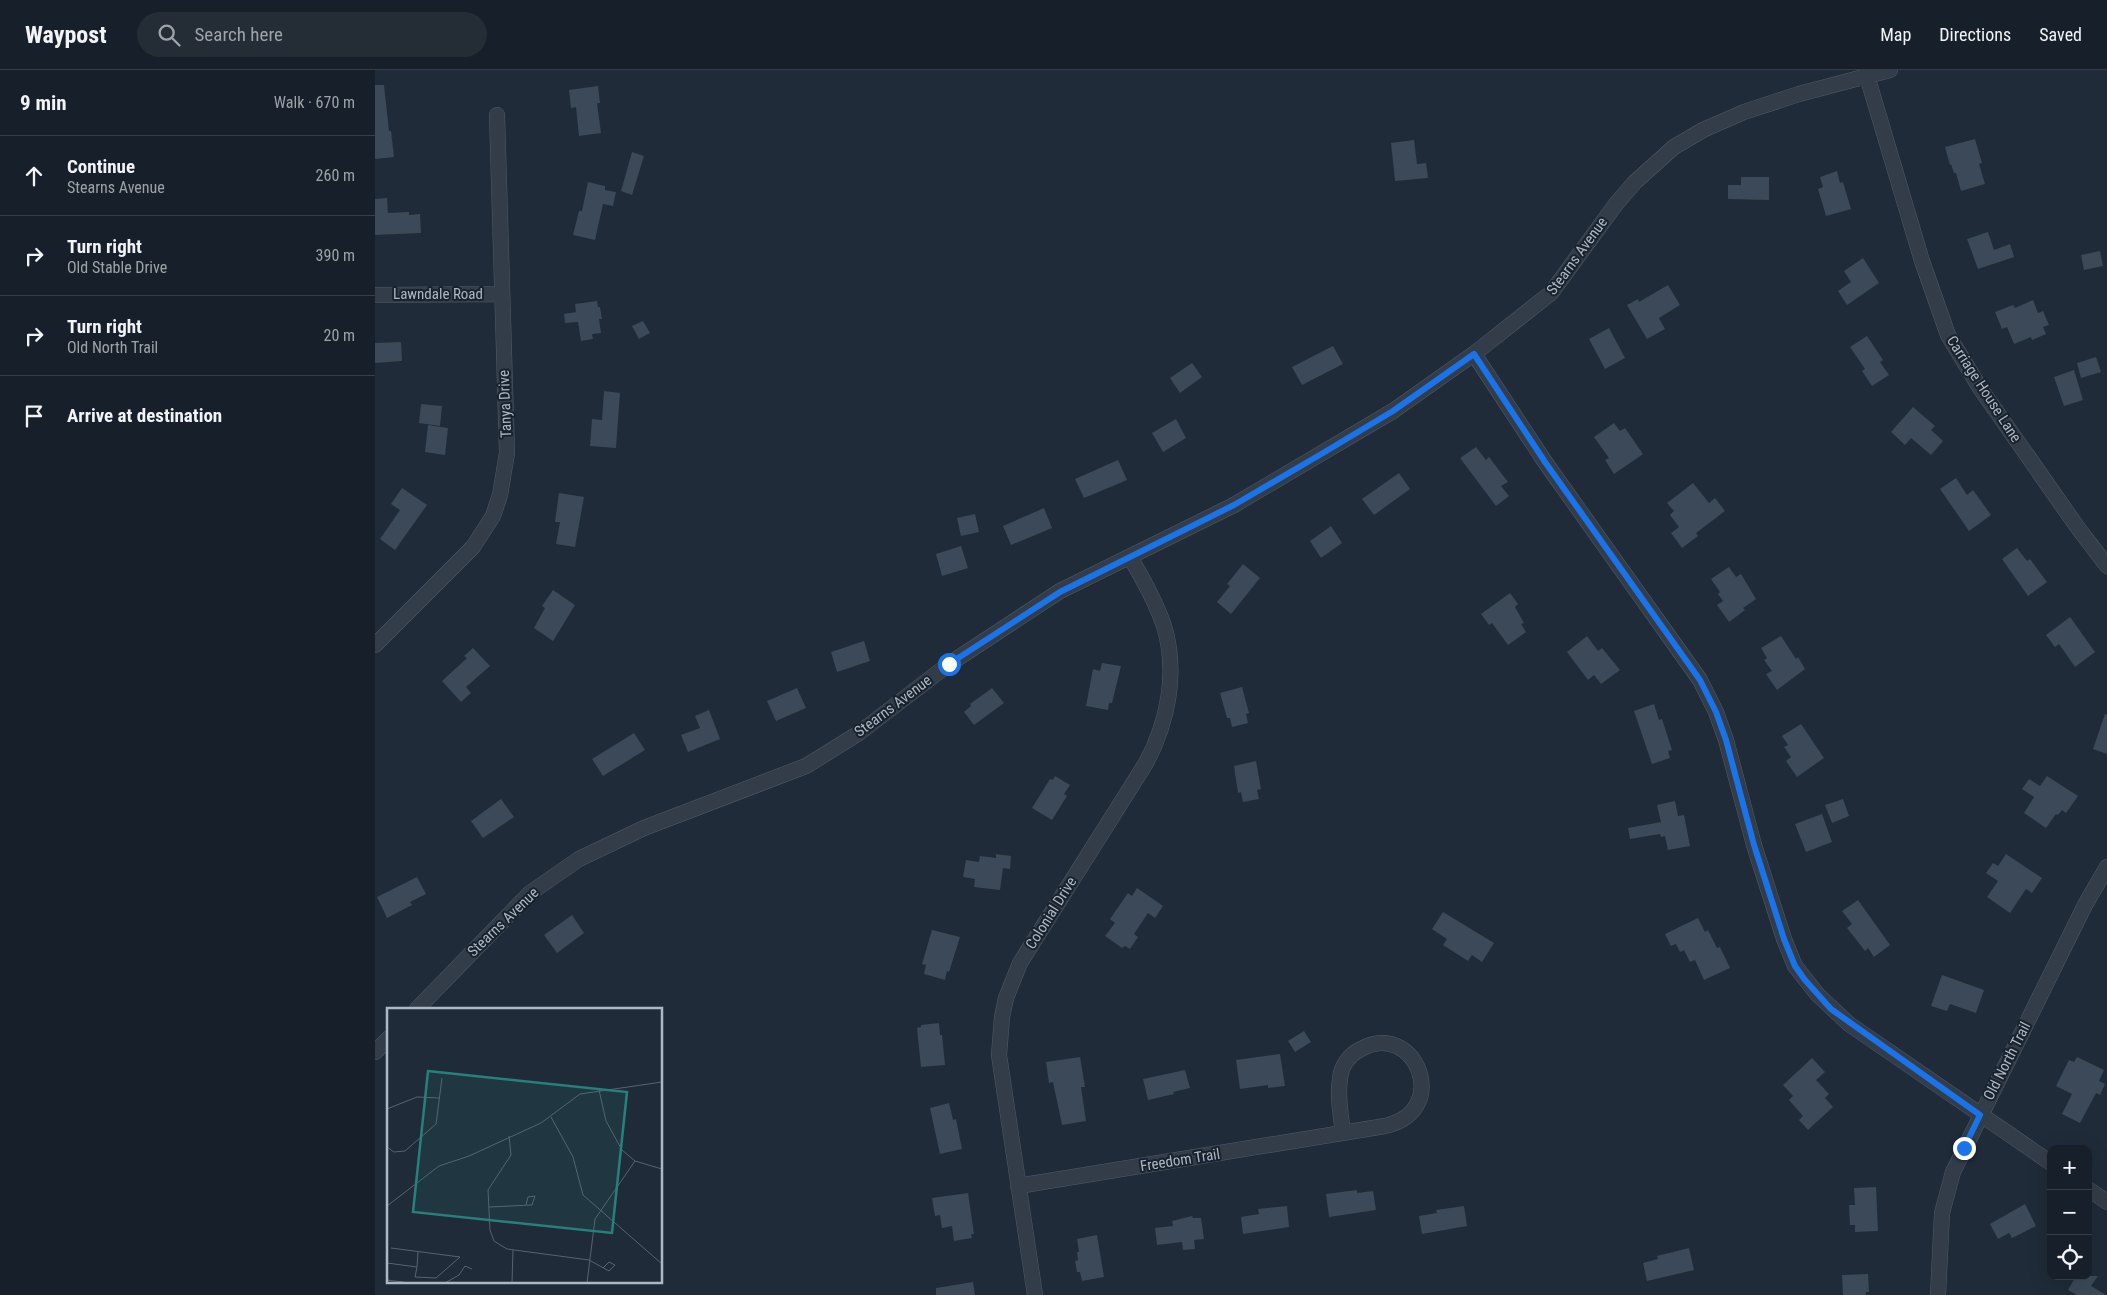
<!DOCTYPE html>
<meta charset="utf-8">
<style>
:root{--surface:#17202a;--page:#242d36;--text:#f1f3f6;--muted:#9ea3a8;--line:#363e47}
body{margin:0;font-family:"Roboto Condensed",sans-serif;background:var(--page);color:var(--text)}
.controls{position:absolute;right:15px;bottom:15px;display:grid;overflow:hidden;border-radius:10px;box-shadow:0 5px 20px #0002}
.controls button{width:45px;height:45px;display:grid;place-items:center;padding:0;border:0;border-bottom:1px solid var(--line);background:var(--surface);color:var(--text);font:25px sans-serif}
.stop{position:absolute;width:15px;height:15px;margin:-11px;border:4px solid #1a73e8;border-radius:50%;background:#fff}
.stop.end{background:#1a73e8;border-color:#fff;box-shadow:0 1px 5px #0008}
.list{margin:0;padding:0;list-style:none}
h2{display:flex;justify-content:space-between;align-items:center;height:65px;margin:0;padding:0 20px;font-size:21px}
h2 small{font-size:16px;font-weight:400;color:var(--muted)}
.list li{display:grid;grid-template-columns:32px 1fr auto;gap:15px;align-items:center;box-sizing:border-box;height:80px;padding:0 20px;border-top:1px solid var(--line)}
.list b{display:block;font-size:19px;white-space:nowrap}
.list p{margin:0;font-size:16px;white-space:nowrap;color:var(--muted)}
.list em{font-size:16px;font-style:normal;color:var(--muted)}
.icon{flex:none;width:28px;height:28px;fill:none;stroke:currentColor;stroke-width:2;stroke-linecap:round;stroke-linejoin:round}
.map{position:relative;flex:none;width:1732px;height:1225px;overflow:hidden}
header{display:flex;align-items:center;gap:30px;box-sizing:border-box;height:70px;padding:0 25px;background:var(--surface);border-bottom:1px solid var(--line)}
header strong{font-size:24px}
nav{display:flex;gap:28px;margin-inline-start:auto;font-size:18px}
.search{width:350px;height:45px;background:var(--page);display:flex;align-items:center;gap:12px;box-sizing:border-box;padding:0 18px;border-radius:28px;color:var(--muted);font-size:19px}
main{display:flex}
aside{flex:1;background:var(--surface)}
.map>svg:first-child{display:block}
</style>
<header>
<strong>Waypost</strong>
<div class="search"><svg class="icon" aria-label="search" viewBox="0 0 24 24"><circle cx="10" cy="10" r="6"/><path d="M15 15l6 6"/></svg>Search here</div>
<nav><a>Map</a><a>Directions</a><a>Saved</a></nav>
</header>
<main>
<aside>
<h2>9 min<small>Walk · 670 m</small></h2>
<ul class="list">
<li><svg class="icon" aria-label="ahead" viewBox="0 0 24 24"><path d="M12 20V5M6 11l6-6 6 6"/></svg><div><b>Continue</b><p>Stearns Avenue</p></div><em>260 m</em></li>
<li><svg class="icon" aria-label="right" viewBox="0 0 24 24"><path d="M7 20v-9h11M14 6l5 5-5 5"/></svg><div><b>Turn right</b><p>Old Stable Drive</p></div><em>390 m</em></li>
<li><svg class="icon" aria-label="right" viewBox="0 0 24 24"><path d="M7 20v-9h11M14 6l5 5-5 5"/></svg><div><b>Turn right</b><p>Old North Trail</p></div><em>20 m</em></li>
<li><svg class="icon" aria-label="arrive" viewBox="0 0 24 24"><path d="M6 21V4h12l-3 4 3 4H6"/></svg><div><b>Arrive at destination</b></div></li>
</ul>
</aside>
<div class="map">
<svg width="1732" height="1225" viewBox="0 0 1732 1225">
<rect width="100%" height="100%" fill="#1f2b38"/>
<path fill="#3b4958" d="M0,15H9L14,61H16L19,87L0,89Z
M223,16L225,33H222L226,63L204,66L201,37L196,38L194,20Z
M1600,69L1607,93L1604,94L1610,114L1586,121L1581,103H1579L1576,94L1575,95L1570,77Z
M1039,70L1042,94L1051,93L1053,108L1020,111L1016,73Z
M257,82L269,86L257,125L246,121Z
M1462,101L1465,113L1468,112L1476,139L1451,146L1443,119L1448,117L1445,107Z
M1366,107H1394V130L1353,129V115H1366Z
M213,112L230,116V120L241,122L238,136L228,134L220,170L198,165L204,141H207Z
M12,128L13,143L34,142V145L45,144L46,163L0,165V129Z
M1613,162L1619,180L1635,174L1639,187L1603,199L1592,169Z
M1725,181L1728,196L1709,200L1706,185Z
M1488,188L1504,213L1472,235L1463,221L1476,212L1469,201Z
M1293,215L1305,235L1284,248L1290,259L1272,269L1252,235L1263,229L1264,232Z
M1658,230L1663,243L1668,241L1674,255L1668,257L1671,264L1657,270L1656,267L1639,274L1632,257L1627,259L1620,242L1638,235L1640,238Z
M222,231L223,237H225L227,249H224L226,263L217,264L218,269L206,271L203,252L190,253L189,244L201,242L200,234Z
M268,251L275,263L264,269L257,256Z
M1234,258L1250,288L1230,299L1214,269Z
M1492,266L1508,290L1505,292L1514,305L1497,316L1487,301L1490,299L1475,277Z
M26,272L27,291L0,293V273Z
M958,276L968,294L927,315L917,297Z
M1721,287L1726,302L1706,308L1702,293Z
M817,293L827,307L805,323L795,308Z
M1699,300L1708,330L1689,336L1679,307Z
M229,321L245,323L241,378L215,376L217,349L227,350Z
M46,334L67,336L65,356L44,353Z
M1538,337L1560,356L1556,360L1568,371L1556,385L1536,368L1530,375L1516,362Z
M801,349L811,368L788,382L777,363Z
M1239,353L1245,361L1250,358L1268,384L1239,404L1230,390L1234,388L1219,367Z
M53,355L73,358L70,385L50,382Z
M1101,377L1111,390L1114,387L1133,412L1126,416L1134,426L1121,436L1085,388Z
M743,390L752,410L709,428L700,409Z
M1024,403L1035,419L999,445L987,429Z
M1581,408L1592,425L1598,420L1616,445L1594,461L1565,419Z
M1318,413L1334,433L1340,428L1350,441L1321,463L1323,466L1307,478L1296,463L1304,457L1295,445L1299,441L1292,433Z
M27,418L52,435L20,480L5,469L25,440L16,434Z
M184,423L209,427L200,477L181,474L185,452H180Z
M669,438L677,458L636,475L628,456Z
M600,444L604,462L586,466L582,448Z
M956,456L967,473L946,488L935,471Z
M586,476L593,498L567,506L561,484Z
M1642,478L1652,491L1655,489L1672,512L1653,526L1627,489Z
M868,494L885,508L856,544L842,532L855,516L852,514Z
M1354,497L1361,507L1366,504L1381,529L1368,538L1370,540L1354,552L1342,535L1348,531L1343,524L1345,522L1336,509Z
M178,520L200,535L178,571L159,558L170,538L167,536Z
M1135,523L1143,534L1140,537L1149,553L1146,554L1151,562L1133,575L1117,553L1114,555L1106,544Z
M1695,547L1720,582L1700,597L1684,574L1680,577L1671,565Z
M1212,566L1223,581L1227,578L1245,600L1226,614L1219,605L1213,610L1192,582Z
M1406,566L1421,589L1423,587L1430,599L1402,620L1391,604L1397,601L1389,590L1392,588L1386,578Z
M489,571L495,591L462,602L456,582Z
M98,578L115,596L91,617L96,623L86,632L67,611L92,588L89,586Z
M727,593L746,596L737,633H734L733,640L711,636L718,599L725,601Z
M867,617L874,643L871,644L873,653L857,657L855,648H852L845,623Z
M422,618L431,638L401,651L392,631Z
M617,618L629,633L599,655L589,642L596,636L595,634Z
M1279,634L1284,650L1287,649L1297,680L1293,681L1295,688L1277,694L1259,641Z
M334,640L345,669L313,682L306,665L325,658L320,646Z
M1730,644H1732V684L1718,679Z
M1426,654L1449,688L1422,707L1411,691L1416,687L1409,677L1413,675L1407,666Z
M259,663L270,680L228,706L217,689Z
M881,691L886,719L882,720L884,729L868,732L866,722L863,723L859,696Z
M680,706L695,715L689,724L692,726L677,750L657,738L675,709L678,710Z
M1672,706L1703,726L1691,743L1687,740L1683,745L1681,744L1671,758L1649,743L1659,727L1647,719L1654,709L1665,716Z
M126,729L139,747L108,768L96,751Z
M1468,729L1474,746L1457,753L1450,735Z
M1300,731L1303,746L1309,745L1315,776L1293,780L1290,766L1286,767L1285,764L1255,769L1253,758L1286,752L1282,735Z
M1447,744L1457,772L1431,782L1420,754Z
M621,784L636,786L635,799L628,798L625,820L599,817L600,809L588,807L591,790L604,792L605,786L621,788Z
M1631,784L1667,808L1657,823L1651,819L1635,843L1612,827L1623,811L1611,803L1618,793L1623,796Z
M42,807L51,824L35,832L37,835L12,848L2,827Z
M762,818L788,836L780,848L773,843L759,864L763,867L755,879L750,876L747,878L730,866L740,853L735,849L753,823L757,826Z
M1483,830L1515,875L1499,887L1493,878L1490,881L1472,858L1477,854L1467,841Z
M1068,842L1119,873L1107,892L1097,885L1093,891L1068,875L1072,869L1057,859Z
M197,845L209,863L182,883L169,865Z
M1323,848L1330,862L1333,860L1342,878L1345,877L1355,898L1329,910L1320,890L1315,892L1309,880L1305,882L1301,874L1296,876L1290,864Z
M557,860L585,867L574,902L572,901L570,910L549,904L551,895L547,894Z
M1567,905L1609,920L1601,943L1575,934L1572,941L1556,936Z
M564,953L565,965H567L570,995L546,997L542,958L546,957V955Z
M929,961L936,972L920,982L913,971Z
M905,984L910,1016L893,1018V1015L865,1019L861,990Z
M705,987L710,1017H706L711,1051L687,1055L678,1012L674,1013L671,992Z
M1702,987L1729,1000L1724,1011L1730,1014L1725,1025L1721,1023L1705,1053L1687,1044L1697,1024L1681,1016L1694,990L1699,992Z
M1437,988L1450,1002L1441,1010L1454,1024L1450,1028L1458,1037L1433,1060L1424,1050L1428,1046L1414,1030L1418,1026L1408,1015Z
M810,1000L815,1018L798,1022L799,1024L773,1030L768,1009Z
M574,1033L578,1050L581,1049L587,1079L565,1084L555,1038Z
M1501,1117L1503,1161L1480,1162V1155H1475L1474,1135H1480L1479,1118Z
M982,1120V1123L998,1121L1001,1140L954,1147L951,1124Z
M593,1123L599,1164H596L597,1168L579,1171L577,1156L567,1158L565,1145L560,1146L557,1128Z
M1650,1134L1661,1156L1637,1168L1634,1163L1623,1169L1615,1154Z
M912,1136L914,1157L868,1164L866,1147L884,1144L883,1139Z
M1089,1136L1092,1156L1047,1164L1044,1146L1062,1143L1061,1140Z
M817,1146L818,1148H826L829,1169L819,1170L820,1179L808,1180L807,1172L782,1175L780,1158L798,1156L797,1151Z
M722,1165L729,1207L707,1211L705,1202H702L700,1191L703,1190L702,1182H704L702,1169Z
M1314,1178L1319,1200L1272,1211L1268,1193L1283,1189L1282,1186Z
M1493,1204L1494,1222H1491V1225H1468L1467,1205Z
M1701,1206H1723L1716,1216L1731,1225H1702L1693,1220Z
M598,1212L600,1225H561V1218Z"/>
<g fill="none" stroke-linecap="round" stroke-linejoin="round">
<defs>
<path id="street" d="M1492,6L1547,191L1573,265L1605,318L1703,458L1732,496
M0,225L126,224
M1099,284L1170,392L1325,610L1341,642L1351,670L1379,775L1409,869L1420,896L1443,925L1474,954L1676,1093
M0,575L98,477L118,446L125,425L132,383L122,45
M42,939L155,823L204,789L269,758L431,696L484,663L574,594L685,521L859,435L1018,341L1100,283L1176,223L1241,134L1260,112L1299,77L1328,60L1369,42L1424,24L1515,0
M0,982L14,968
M643,1116L1010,1056C1078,1041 1040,949 986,979C974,985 966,996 965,1009C962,1026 966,1046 968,1063
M1713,1119L1732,1132
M660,1225L624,985L627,947L631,928L645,893L771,693C793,652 803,602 789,556C781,532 768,509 755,487
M1563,1225L1567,1143L1578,1102L1710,835L1732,797"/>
</defs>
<use href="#street" stroke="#505a66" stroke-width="16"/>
<use href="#street" stroke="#333d49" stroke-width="15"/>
</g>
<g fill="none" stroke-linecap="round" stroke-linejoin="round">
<path stroke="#1a73e8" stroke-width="6" d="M574,594L685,522L859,435L948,383L1018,341L1099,284L1170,392L1325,610L1341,642L1351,670L1379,775L1409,869L1420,896L1430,910L1456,939L1605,1045L1589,1078"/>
</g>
<g text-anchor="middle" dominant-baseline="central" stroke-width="4" stroke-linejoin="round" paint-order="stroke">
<g font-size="15" fill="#adb7c5" stroke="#18222d">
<text transform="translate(1202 186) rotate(-54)">Stearns Avenue</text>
<text x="63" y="224">Lawndale Road</text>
<text transform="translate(1609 319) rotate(57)">Carriage House Lane</text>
<text transform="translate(130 334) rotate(-92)">Tanya Drive</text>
<text transform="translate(518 636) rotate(-37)">Stearns Avenue</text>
<text transform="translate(676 843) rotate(-58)">Colonial Drive</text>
<text transform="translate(128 852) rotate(-44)">Stearns Avenue</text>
<text transform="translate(1632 991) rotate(-63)">Old North Trail</text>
<text transform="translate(805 1090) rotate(-9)">Freedom Trail</text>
</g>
</g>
<g transform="translate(12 938)">
<rect width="275" height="275" fill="#1f2b38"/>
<path fill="none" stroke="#586370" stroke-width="1" d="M212,82L219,113L235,142L248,153L275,161M0,101L30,89L53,90M164,109L186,149L196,187L275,256M122,128L124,147L101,182L103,222L107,233L120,241L202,252L222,263L228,257L222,254L216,260M0,139L7,144L18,143L49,116L55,70M0,198L52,158L82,148L154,115L193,86L275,74M102,199L144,197H145L148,188L141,189L139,197M4,240L73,249L49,270L28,269L30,259M0,255L30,259L31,244M0,272L23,275M58,275L72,267L78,258L85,261M125,275L126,242M200,275L208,211L248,153"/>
<path fill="#27807b" fill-opacity="0.15" stroke="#27807b" stroke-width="2.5" d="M41,63L240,84L225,225L26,204Z"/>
<rect width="275" height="275" fill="none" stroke="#adb7c5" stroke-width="2.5"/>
</g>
</svg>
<div class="controls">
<button>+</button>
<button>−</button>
<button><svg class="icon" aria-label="locate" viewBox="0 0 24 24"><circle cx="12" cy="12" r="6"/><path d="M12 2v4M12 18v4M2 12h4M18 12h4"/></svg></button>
</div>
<div class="stop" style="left:574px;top:594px"></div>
<div class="stop end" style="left:1589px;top:1078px"></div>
</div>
</main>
